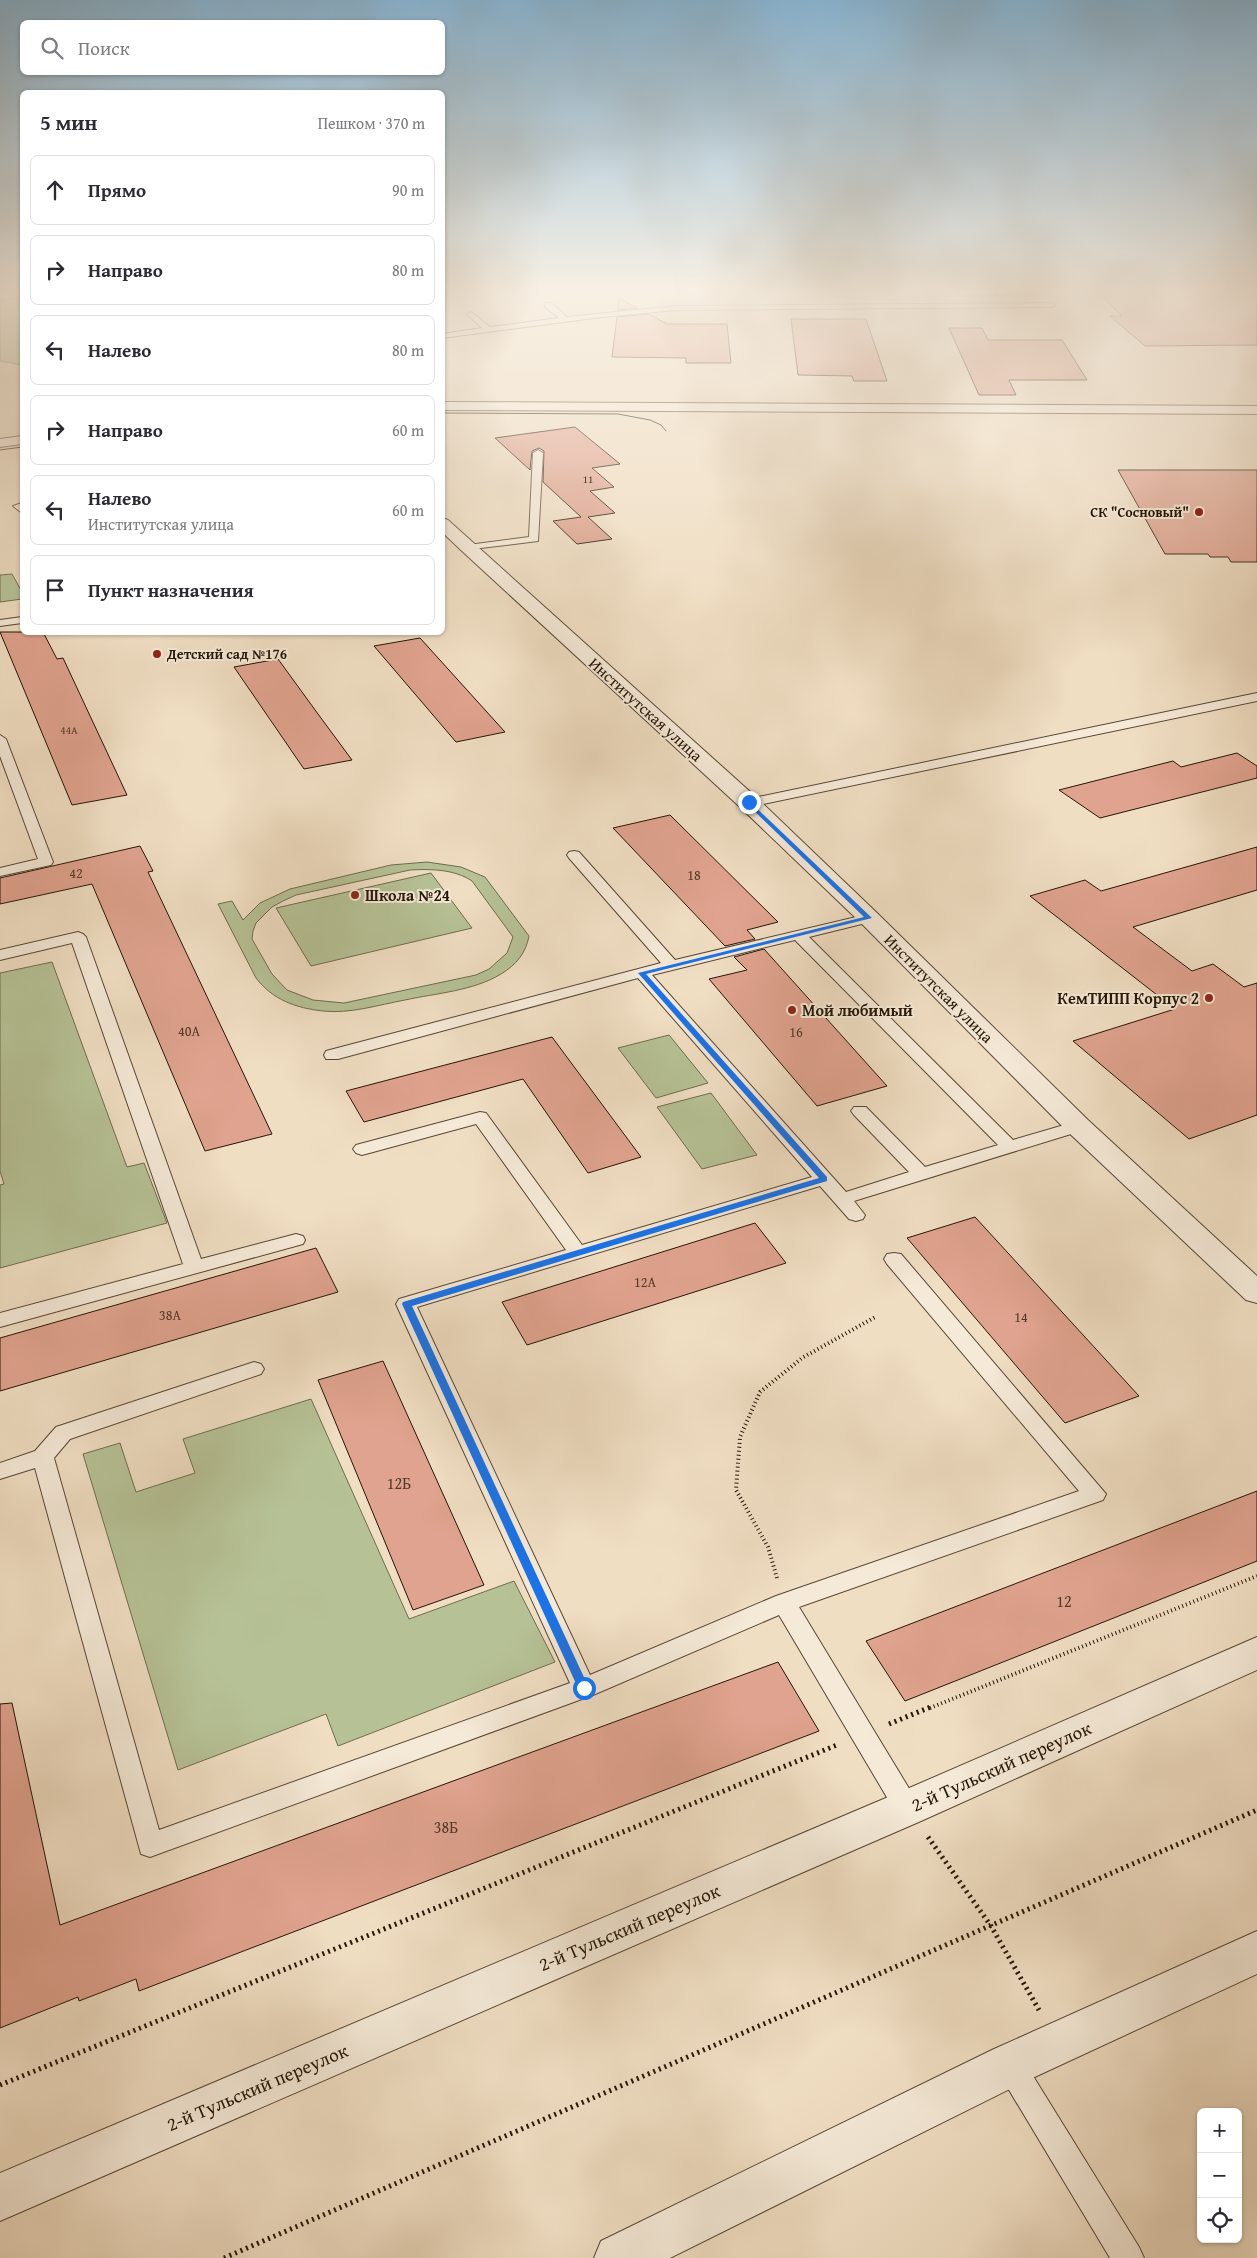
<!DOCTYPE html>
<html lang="ru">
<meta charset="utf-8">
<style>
:root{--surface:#fff;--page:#f7f7f7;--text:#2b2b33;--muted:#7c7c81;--line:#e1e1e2}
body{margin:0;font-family:"Gentium Book Plus",serif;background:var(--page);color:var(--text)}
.controls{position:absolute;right:15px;bottom:15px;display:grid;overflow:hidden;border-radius:8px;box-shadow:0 1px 4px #0004}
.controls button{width:45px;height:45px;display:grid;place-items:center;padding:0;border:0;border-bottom:1px solid var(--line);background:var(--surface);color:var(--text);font:25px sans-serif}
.stop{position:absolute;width:15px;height:15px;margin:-11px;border:4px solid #1a73e8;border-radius:50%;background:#fff}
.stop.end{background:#1a73e8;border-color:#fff;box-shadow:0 1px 5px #0008}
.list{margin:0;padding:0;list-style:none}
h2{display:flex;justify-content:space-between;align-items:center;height:65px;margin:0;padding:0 20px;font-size:21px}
h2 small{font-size:16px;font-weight:400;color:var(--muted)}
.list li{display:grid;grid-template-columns:32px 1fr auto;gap:15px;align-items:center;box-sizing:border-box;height:70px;margin:0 10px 10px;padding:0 10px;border:1px solid var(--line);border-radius:8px}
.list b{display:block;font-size:19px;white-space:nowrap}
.list p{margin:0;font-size:16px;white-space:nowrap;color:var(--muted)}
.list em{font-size:16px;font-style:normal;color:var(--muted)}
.icon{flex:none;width:28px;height:28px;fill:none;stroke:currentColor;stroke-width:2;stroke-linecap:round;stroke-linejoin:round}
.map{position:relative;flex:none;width:1257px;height:2258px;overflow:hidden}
.search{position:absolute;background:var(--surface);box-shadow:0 1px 4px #0004;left:20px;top:20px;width:425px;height:55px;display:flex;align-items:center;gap:12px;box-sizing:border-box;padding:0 18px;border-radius:8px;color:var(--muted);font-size:19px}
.panel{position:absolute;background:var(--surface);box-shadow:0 1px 4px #0004;left:20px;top:90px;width:425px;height:545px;border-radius:8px}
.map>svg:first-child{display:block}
</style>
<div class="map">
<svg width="1257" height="2258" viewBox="0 0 1257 2258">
<rect width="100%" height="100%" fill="#f0dec3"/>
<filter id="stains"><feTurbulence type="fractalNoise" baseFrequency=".004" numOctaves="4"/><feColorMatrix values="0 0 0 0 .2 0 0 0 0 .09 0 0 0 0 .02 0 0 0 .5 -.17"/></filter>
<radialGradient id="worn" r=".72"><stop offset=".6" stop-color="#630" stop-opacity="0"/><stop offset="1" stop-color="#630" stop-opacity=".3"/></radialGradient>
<path fill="#b6c296" stroke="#6e6c4e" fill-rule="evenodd" d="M22,297V365L0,361V300Z
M12,574L22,592V599L0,602V575Z
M427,862L461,867L485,877L529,936C526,953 516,965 501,974C473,991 437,993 405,1000C378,1005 350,1014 323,1011C296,1008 273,1000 256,978L218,904L232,901L243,920L260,903L290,889L391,865ZM410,870C431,869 454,869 472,881L513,937L507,953L489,969L476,975L344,1003L313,1000L287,990L272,974L252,939L253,931L256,923L272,907L283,901L296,895Z
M431,873L472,928L311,966L276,908Z
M52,962L127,1167L144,1163L167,1223L0,1268V1185L4,1184L0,1171V973Z
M669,1035L708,1083L656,1098L618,1048Z
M711,1093L757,1155L702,1169L657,1107Z
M311,1399L409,1619L514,1581L555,1662L338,1746L326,1714L178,1770L83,1454L120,1443L136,1492L195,1473L183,1439Z"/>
<path fill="#e0a38f" stroke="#251506" d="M1098,292H1257V345L1145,346L1110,316H1122Z
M619,298L637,308L618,310Z
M649,314L667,324H727L731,363H686V358L612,357L617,317Z
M791,319H866L887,381H854L852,376L798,375Z
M949,328H982L988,340H1062L1087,380H1009L1016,395H979Z
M575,427L620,464L592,468L614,487L590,491L615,513L588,517L612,539L577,544L553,521L581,517L543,482L544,451L539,448L532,451L530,470L495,438Z
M1118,470H1257V562H1231L1228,557H1210L1208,554H1165Z
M0,632H43L57,659L63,658L127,795L72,805Z
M420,638L505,732L456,742L374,646Z
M278,659L318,714L352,760L304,769L234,667Z
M1237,753L1257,766V778L1100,818L1059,790L1173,761L1181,767Z
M670,815L778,922L747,930L755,939L725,946L613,828Z
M140,846L153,871L148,872L272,1134L205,1151L92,884L0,904V878Z
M1257,847V890L1133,927L1192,971L1213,964L1244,987L1257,983V1115L1189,1139L1073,1041L1175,1009L1030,896L1085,880L1101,891Z
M764,949L887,1086L817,1106L709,979L747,970L734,957Z
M552,1037L641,1157L588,1173L523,1079L364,1122L346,1091Z
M975,1217L1139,1396L1065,1423L907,1238Z
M755,1223L786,1263L527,1345L502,1302Z
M316,1248L338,1292L0,1391V1338Z
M383,1361L484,1585L413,1610L318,1380Z
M1257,1491V1561L905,1701L866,1641Z
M778,1662L819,1731L139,1991L136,1979L79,2001L78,1997L0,2028V1704L12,1703L60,1925Z"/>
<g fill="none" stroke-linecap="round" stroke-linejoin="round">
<defs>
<path id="service" d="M1048,290L1049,292L1045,294L931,296L927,294L931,292Z
M545,303H551L567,317L676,306L1051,303L1055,305L1051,307L676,310L602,317L442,338V334L482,328L467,314L471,312L490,327L559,318L545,307Z
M538,450L543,453L538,541L464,550L463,548L468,545L529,537L533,453Z
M22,503V513L13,506Z
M22,617V623L0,626V620Z
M1257,693V701L749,807L742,803L749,799Z
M0,735L6,739L53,862L51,865L0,876V868L38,859L0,756Z
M574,851L579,852L675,960L869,914L874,915L876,918L874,921L809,937L1013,1140L1078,1121L1084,1122L1087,1126L1084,1130L854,1201L865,1215L863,1219L856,1221L849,1219L820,1186L417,1307L590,1675L776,1596L1079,1491L887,1264L884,1259L887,1254L894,1253L901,1254L1106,1494L1103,1500L799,1607L916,1800L920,1808L916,1816L907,1820L898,1816L779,1615L593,1695L150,1857L141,1854L35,1468L0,1479V1463L35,1451L56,1427L254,1362L261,1364L264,1369L261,1374L70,1439L54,1458L159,1830L570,1683L396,1304L399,1299L566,1250L476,1124L362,1155L356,1153L353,1149L356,1145L480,1112L486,1113L582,1245L812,1177L638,978L338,1059H326L324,1055L326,1051L661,963L569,858L567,855L569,852ZM795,940L998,1145L925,1167L866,1107H854L851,1111L854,1115L909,1172L846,1192L652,975Z
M78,932L83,934L86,937L201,1259L296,1234L303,1236L305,1240L303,1244L0,1327V1313L183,1264L72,943L0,960V950Z
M1010,2051L1020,2055L1139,2247L1144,2258H1110L1000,2075L996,2065L1000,2055Z"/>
<path id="minor" d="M442,518L448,520L757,798L877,913L1088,1120L1257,1276V1303L1246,1300L1068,1132L861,923L741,808L462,551L442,532Z
M1257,1637V1670L921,1821L0,2221V2173L893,1795Z
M1257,1931V1974L1026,2081L670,2258H594L601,2241L994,2049Z"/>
<path id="tertiary" d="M442,402L1257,406V414L442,410Z
M22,436V444L0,447V439Z"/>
</defs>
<use href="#service" stroke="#584735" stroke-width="2"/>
<use href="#minor" stroke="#584735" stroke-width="2"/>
<use href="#tertiary" stroke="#584735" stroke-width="2"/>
<path stroke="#251506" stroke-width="4" stroke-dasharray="1 3" stroke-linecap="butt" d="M777,1578L768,1547L736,1490L740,1437L760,1392L802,1358L877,1316
M930,1708L1257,1576"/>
<path stroke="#251506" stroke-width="5" stroke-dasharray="2 4" stroke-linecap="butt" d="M889,1724L933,1706
M928,1837L991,1926L1039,2010
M0,2085L837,1745
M224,2258L1257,1810"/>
<use href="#service" fill="#f5ead8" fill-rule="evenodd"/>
<use href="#minor" fill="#f5ead8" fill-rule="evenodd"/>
<use href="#tertiary" fill="#f5ead8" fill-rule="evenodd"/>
<path stroke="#251506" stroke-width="1" d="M442,413L618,414L650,420L661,425L666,431
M0,450L22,447"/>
</g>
<linearGradient id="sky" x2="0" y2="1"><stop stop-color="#89b7d6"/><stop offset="0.48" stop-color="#f8f0e4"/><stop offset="1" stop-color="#f8f0e4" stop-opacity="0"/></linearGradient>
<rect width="1257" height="605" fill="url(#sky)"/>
<path fill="#1a73e8" d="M749,801L872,918L646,974L827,1177V1181L412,1306L589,1688L584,1693L578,1688L402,1304L403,1302L819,1178L638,973L864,917L747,804Z"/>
<g fill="#8f2418" stroke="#f5ead8" stroke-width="2">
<circle cx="1199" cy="512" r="5"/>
<circle cx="157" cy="654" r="5"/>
<circle cx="355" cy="895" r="5"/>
<circle cx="1209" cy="998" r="5"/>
<circle cx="792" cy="1010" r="5"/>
</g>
<g text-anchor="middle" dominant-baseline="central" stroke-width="4" stroke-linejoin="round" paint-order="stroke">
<g font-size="11" fill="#543828">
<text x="588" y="479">11</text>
<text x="69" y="730">44А</text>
</g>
<g font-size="14" font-weight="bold" fill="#251506" stroke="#f5ead8" text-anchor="end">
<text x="1189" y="512">СК "Сосновый"</text>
<text x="167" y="654" text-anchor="start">Детский сад №176</text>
</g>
<g font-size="14" fill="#543828">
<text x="76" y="873">42</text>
<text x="694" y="875">18</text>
<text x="189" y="1031">40А</text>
<text x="796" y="1032">16</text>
<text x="645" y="1282">12А</text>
<text x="170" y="1315">38А</text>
<text x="1021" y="1317">14</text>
</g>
<g font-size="16" fill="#251506" stroke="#f5ead8">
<text transform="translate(646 709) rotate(42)">Институтская улица</text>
<text transform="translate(939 988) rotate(45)">Институтская улица</text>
</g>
<g font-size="16" font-weight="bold" fill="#251506" stroke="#f5ead8" text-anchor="start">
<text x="365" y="895">Школа №24</text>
<text x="1199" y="998" text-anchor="end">КемТИПП Корпус 2</text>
<text x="802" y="1010">Мой любимый</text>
</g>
<g font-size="16" fill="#543828">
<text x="399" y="1483">12Б</text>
<text x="1064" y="1601">12</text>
<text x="446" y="1827">38Б</text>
</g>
<g font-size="19" fill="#251506" stroke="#f5ead8">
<text transform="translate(1001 1766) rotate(-24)">2-й Тульский переулок</text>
<text transform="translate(629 1927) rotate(-23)">2-й Тульский переулок</text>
<text transform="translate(257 2087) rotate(-23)">2-й Тульский переулок</text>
</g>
</g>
<rect width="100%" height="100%" filter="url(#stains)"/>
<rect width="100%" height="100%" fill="url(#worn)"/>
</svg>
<div class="controls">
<button>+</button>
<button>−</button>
<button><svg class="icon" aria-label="locate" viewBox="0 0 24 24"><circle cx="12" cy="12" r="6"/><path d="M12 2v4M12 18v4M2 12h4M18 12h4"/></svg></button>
</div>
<div class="stop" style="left:584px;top:1688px"></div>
<div class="stop end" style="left:749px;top:802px"></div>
<div class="search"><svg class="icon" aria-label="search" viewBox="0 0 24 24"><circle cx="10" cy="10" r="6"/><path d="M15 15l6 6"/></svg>Поиск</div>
<section class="panel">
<h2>5 мин<small>Пешком · 370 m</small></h2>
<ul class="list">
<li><svg class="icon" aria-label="ahead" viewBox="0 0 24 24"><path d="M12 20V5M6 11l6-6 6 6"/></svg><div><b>Прямо</b></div><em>90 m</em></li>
<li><svg class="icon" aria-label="right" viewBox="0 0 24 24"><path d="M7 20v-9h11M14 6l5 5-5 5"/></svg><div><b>Направо</b></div><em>80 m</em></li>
<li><svg class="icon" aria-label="left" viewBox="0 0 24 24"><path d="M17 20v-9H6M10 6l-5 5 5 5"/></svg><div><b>Налево</b></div><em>80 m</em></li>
<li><svg class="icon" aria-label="right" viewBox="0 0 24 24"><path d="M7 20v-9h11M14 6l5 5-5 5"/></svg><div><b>Направо</b></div><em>60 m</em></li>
<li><svg class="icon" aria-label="left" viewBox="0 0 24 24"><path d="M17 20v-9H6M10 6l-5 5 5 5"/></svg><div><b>Налево</b><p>Институтская улица</p></div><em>60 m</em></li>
<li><svg class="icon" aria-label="arrive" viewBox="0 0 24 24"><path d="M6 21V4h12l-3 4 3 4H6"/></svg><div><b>Пункт назначения</b></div></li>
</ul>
</section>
</div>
